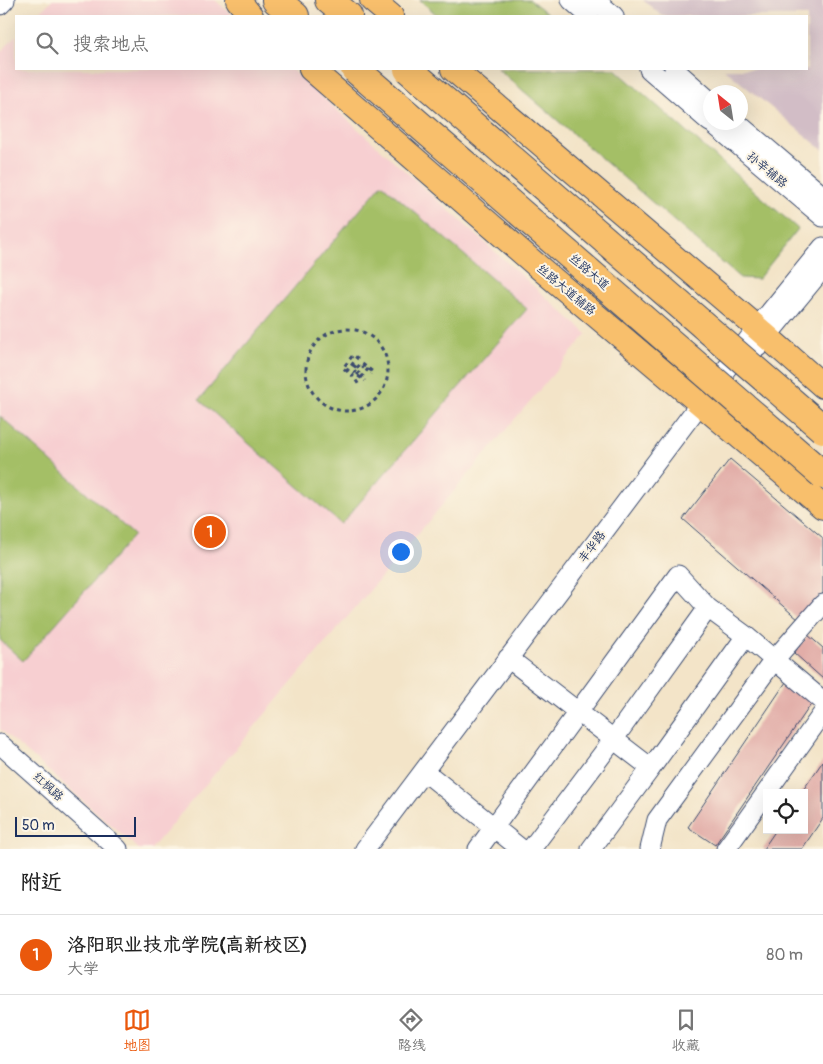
<!DOCTYPE html>
<html lang="zh">
<meta charset="utf-8">
<style>
:root{--surface:#fff;--page:#f2f2f2;--text:#222;--muted:#767676;--line:#e0e0e0;--accent:#ea580c}
body{margin:0;font-family:Pangolin,"LXGW WenKai TC",sans-serif;background:var(--page);color:var(--text)}
.controls{position:absolute;right:15px;bottom:15px;display:grid;overflow:hidden;border-radius:0px;box-shadow:0 5px 20px #0002}
.controls button{width:45px;height:45px;display:grid;place-items:center;padding:0;border:0;border-bottom:1px solid var(--line);background:var(--surface);color:var(--text);font:25px sans-serif}
.compass{position:absolute;left:703px;top:85px;width:45px;height:45px;border-radius:50%;background:var(--surface);box-shadow:0 5px 20px #0002;rotate:330deg}
.scale{position:absolute;left:15px;bottom:12px;width:121px;box-sizing:border-box;padding-left:5px;border:2px solid #1b2f5e;border-top:0;font-size:14px;line-height:18px;white-space:nowrap;color:#1b2f5e;-webkit-text-stroke:4px #fcf5e5;paint-order:stroke}
.you{position:absolute;left:400px;top:551px;width:18px;height:18px;margin:-12px;border:4px solid #fff;border-radius:50%;background:#1a73e8;box-shadow:0 0 0 8px #1a73e833}
.badge{display:grid;place-items:center;width:32px;height:32px;border-radius:50%;background:var(--accent);color:#fff;font-size:16px;font-weight:700}
.pin{position:absolute;translate:-50% -50%;border:2px solid #fff;box-shadow:0 1px 5px #0006}
.list{margin:0;padding:0;list-style:none}
h2{display:flex;justify-content:space-between;align-items:center;height:65px;margin:0;padding:0 20px;font-size:21px}
h2 small{font-size:16px;font-weight:400;color:var(--muted)}
.list li{display:grid;grid-template-columns:32px 1fr auto;gap:15px;align-items:center;box-sizing:border-box;height:80px;padding:0 20px;border-top:1px solid var(--line)}
.list b{display:block;font-size:19px;white-space:nowrap}
.list p{margin:0;font-size:16px;white-space:nowrap;color:var(--muted)}
.list em{font-size:16px;font-style:normal;color:var(--muted)}
.icon{flex:none;width:28px;height:28px;fill:none;stroke:currentColor;stroke-width:2;stroke-linecap:round;stroke-linejoin:round}
.map{position:relative;flex:none;width:823px;height:849px;overflow:hidden}
.search{position:absolute;background:var(--surface);box-shadow:0 5px 20px #0002;left:15px;right:15px;top:15px;height:55px;display:flex;align-items:center;gap:12px;box-sizing:border-box;padding:0 18px;border-radius:0px;color:var(--muted);font-size:19px}
.sheet{height:145px;background:var(--surface)}
nav{display:flex;justify-content:space-around;align-items:center;box-sizing:border-box;height:70px;border-top:1px solid var(--line);background:var(--surface);font-size:14px;color:var(--muted)}
nav a{display:grid;justify-items:center;gap:2px}
nav .on{color:var(--accent)}
.map>svg:first-child{display:block}
</style>
<div class="map">
<svg width="823" height="849" viewBox="0 0 823 849">
<rect width="100%" height="100%" fill="#fcf5e5"/>
<filter id="ink" filterUnits="userSpaceOnUse"><feTurbulence type="fractalNoise" baseFrequency=".02" numOctaves="2"/><feDisplacementMap in="SourceGraphic" scale="10" xChannelSelector="R" yChannelSelector="G"/><feConvolveMatrix kernelMatrix="1 2 1 2 8 2 1 2 1" color-interpolation-filters="sRGB"/></filter>
<filter id="wash" filterUnits="userSpaceOnUse"><feTurbulence type="fractalNoise" baseFrequency=".0096" numOctaves="4" result="noise"/><feDisplacementMap in="SourceGraphic" scale="20" xChannelSelector="R" yChannelSelector="G"/><feGaussianBlur stdDeviation="1.12" result="paint"/><feColorMatrix in="noise" values="0 0 0 0 0 0 0 0 0 0 0 0 0 0 0 0 0 1.4 0 .05"/><feComposite in="paint" operator="in"/></filter>
<g filter="url(#wash)">
<rect width="100%" height="100%" fill="#f3e4c8"/>
<path fill="#f7cfd1" d="M52,0H215L233,16H36Z
M16,36V69H291L587,334L151,849H139L0,729V53Z"/>
<path fill="#d2bdc6" d="M643,0H823V150L724,69H807V16H662Z"/>
<path fill="#a4bf66" stroke="#607762" d="M420,0H530L551,16H438Z
M498,69H615L798,229L758,279L740,278Z
M382,184L527,309L341,524L199,400Z
M0,416L134,535L23,661L0,640Z"/>
<g id="blocks">
<path fill="#e2ada8" d="M730,459L823,538V593L799,620L683,519Z
M808,635L823,648V679L794,653Z
M786,682L814,700L715,845L688,827Z
M823,761V818L802,849H763L776,830H804V793H801Z"/>
</g>
</g>
<g filter="url(#ink)">
<use href="#blocks" fill-opacity="0" stroke="#3b4a6e" stroke-width="1"/>
<g fill="none" stroke-linecap="round" stroke-linejoin="round">
<defs>
<path id="minor" d="M571,0L589,16
M595,0L614,16
M0,5L5,0
M649,69L710,122
M674,69L710,101
M711,122L823,217
M736,122L823,196
M758,347L823,268
M508,658L651,768L746,636
M0,744L118,849
M424,771L521,849
M365,849L757,328L823,247
M478,849L678,575L708,608L746,636L823,701
M531,849L613,740L708,608
M591,849L651,768
M650,849L657,820L774,660L823,604
M726,849L823,713"/>
<path id="major" d="M238,0L251,16
M372,0L391,16
M311,69L541,269L823,507
M453,69L747,319L823,386"/>
<path id="highway" d="M276,0L295,16
M329,0L348,16"/>
</defs>
<use href="#minor" stroke="#3b4a6e" stroke-width="21"/>
<use href="#major" stroke="#3b4a6e" stroke-width="26"/>
<use href="#highway" stroke="#3b4a6e" stroke-width="30"/>
<path stroke="#3b4a6e" stroke-width="3" stroke-dasharray="4 4" stroke-linecap="butt" d="M306 370a41 41 0 1 1 82 0a41 41 0 1 1-82 0Z
M353,365L357,368L354,373L365,381
M357,368L361,363L373,372L371,374
M347,371L343,368L353,355L357,358L347,371L354,377L360,387
M357,375L364,366
M361,378L368,369"/>
<use href="#minor" stroke="#fff" stroke-width="19"/>
<use href="#major" stroke="#f8bf6c" stroke-width="24"/>
<use href="#highway" stroke="#f8bf6c" stroke-width="28"/>
<defs>
<path id="highway-bridge" d="M355,69L823,475
M408,69L823,429"/>
</defs>
<use href="#highway-bridge" stroke="#3b4a6e" stroke-width="30" stroke-linecap="butt"/>
<use href="#highway-bridge" stroke="#f8bf6c" stroke-width="28"/>
</g>
</g>
<g text-anchor="middle" dominant-baseline="central" stroke-width="4" stroke-linejoin="round" paint-order="stroke">
<g font-size="12" fill="#1b2f5e" stroke="#fcf5e5">
<text transform="translate(767 170) rotate(40)">孙辛辅路</text>
<text transform="translate(589 272) rotate(41)">丝路大道</text>
<text transform="translate(566 290) rotate(40)">丝路大道辅路</text>
<text transform="translate(592 547) rotate(-53)">丰华路</text>
<text transform="translate(48 787) rotate(42)">红枫路</text>
</g>
</g>
</svg>
<div class="controls">
<button><svg class="icon" aria-label="locate" viewBox="0 0 24 24"><circle cx="12" cy="12" r="6"/><path d="M12 2v4M12 18v4M2 12h4M18 12h4"/></svg></button>
</div>
<svg class="compass" viewBox="-18 -18 36 36"><path d="M0-13l5 13h-10z" fill="#e53935"/><path d="M0 13l5-13h-10z" fill="#767676"/></svg>
<div class="scale">50 m</div>
<div class="you"></div>
<div class="pin badge" style="left:210px;top:532px">1</div>
<div class="search"><svg class="icon" aria-label="search" viewBox="0 0 24 24"><circle cx="10" cy="10" r="6"/><path d="M15 15l6 6"/></svg>搜索地点</div>
</div>
<section class="sheet">
<h2>附近<small></small></h2>
<ul class="list">
<li><span class="badge">1</span><div><b>洛阳职业技术学院(高新校区)</b><p>大学</p></div><em>80 m</em></li>
</ul>
</section>
<nav>
<a class="on"><svg class="icon" aria-label="map" viewBox="0 0 24 24"><path d="M3 6l6-2 6 2 6-2v14l-6 2-6-2-6 2zM9 4v14M15 6v14"/></svg>地图</a>
<a><svg class="icon" aria-label="directions" viewBox="0 0 24 24"><path d="M12 3l9 9-9 9-9-9zM9 14v-3h6M13 9l2 2-2 2"/></svg>路线</a>
<a><svg class="icon" aria-label="saved" viewBox="0 0 24 24"><path d="M7 4h10v16l-5-4-5 4z"/></svg>收藏</a>
</nav>
